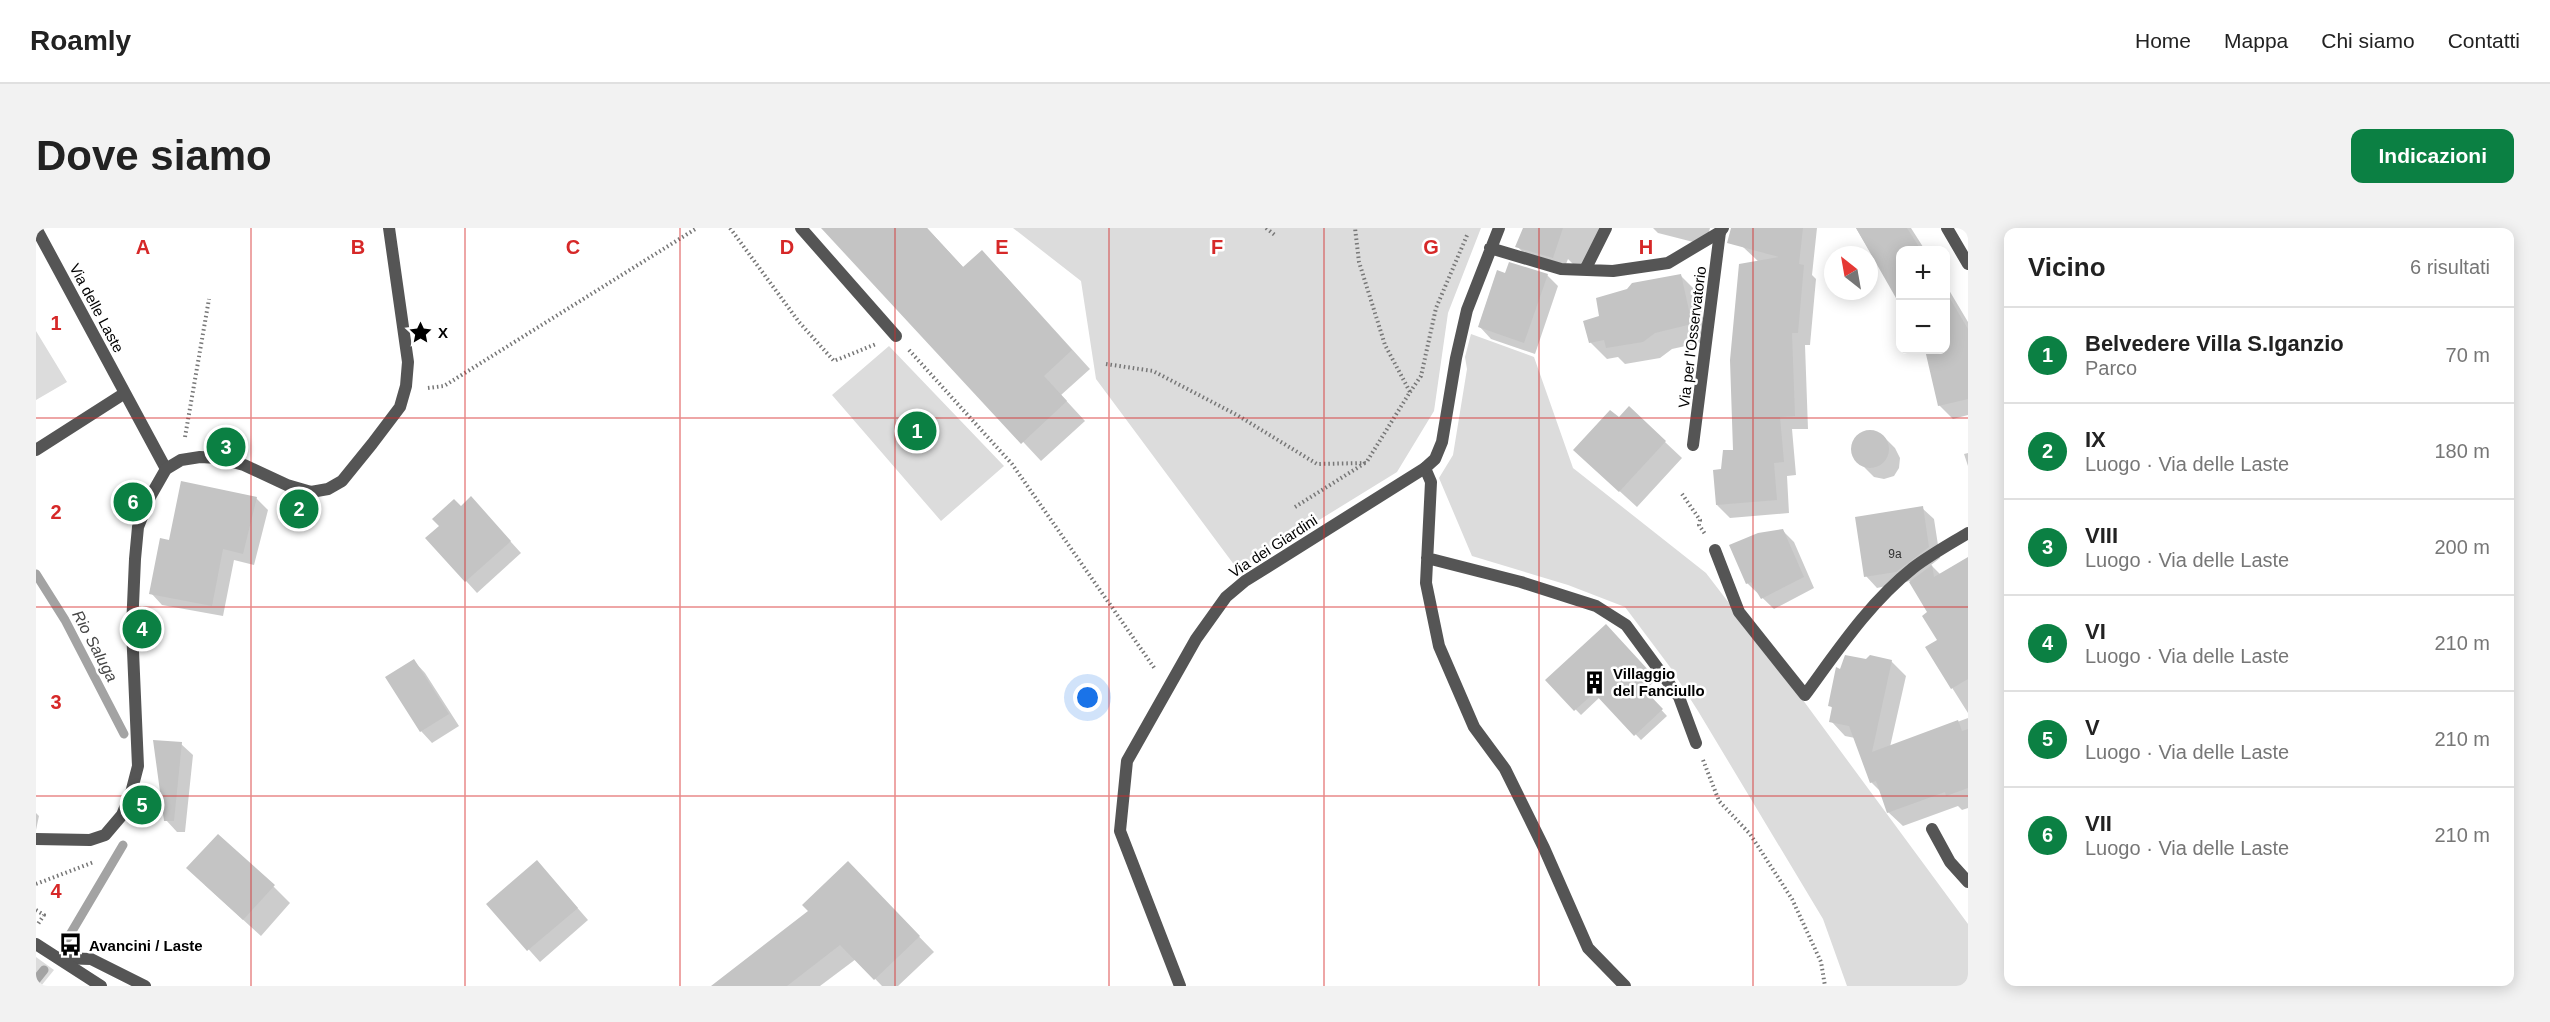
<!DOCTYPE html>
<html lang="it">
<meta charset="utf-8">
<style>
:root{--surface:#fff;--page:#f2f2f2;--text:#222;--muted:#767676;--line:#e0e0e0;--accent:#0b8043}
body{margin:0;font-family:Arial,sans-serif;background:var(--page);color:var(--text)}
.controls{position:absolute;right:18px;top:18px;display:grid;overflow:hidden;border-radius:12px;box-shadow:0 3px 15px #0003}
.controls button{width:54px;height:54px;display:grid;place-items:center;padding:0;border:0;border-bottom:2px solid var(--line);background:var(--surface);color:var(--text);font:30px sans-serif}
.compass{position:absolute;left:1788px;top:18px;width:54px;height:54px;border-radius:50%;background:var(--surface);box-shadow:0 3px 15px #0003;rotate:329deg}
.you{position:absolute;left:1052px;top:470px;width:21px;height:21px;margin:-15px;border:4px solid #fff;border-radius:50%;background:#1a73e8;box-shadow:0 0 0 9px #1a73e833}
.badge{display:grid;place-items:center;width:39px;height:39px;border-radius:50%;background:var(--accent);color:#fff;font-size:20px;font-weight:700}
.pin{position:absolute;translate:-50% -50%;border:3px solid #fff;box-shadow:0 2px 6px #0006}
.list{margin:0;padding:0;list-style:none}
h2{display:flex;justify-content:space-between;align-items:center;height:78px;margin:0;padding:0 24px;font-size:26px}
h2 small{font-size:20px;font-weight:400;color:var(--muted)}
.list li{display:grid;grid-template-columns:39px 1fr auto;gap:18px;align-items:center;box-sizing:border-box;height:96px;padding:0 24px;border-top:2px solid var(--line)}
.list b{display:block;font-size:22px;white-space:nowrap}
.list p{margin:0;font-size:20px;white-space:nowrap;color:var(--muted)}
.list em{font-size:20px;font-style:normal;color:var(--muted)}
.map{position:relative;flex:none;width:1932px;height:758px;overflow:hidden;border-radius:12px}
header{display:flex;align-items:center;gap:36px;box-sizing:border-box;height:84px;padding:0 30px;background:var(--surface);border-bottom:2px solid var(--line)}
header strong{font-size:28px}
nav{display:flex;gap:33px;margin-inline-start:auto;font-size:21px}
.intro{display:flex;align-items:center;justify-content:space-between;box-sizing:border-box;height:144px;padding:0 36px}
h1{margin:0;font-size:42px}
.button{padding:15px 27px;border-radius:12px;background:var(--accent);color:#fff;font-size:21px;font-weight:700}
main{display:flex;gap:36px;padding:0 36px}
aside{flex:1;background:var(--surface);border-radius:12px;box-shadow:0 3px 15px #0003}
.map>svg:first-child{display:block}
</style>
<header>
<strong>Roamly</strong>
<nav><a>Home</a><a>Mappa</a><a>Chi siamo</a><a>Contatti</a></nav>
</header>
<div class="intro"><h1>Dove siamo</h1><a class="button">Indicazioni</a></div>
<main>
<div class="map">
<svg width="1932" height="758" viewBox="0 0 1932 758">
<rect width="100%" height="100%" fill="#fff"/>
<path fill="#dcdcdc" d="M977,0H1445L1412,85L1398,183L1361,244L1202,342L1060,151L1045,53Z
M0,103L31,154L0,172Z
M1435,106L1498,129L1537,240L1670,345L1761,464L1932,696V758H1811L1787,691L1662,483L1634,439L1589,379L1532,357L1436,328L1403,250L1417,227L1431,141L1429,129Z
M853,118L968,238L905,293L796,167Z
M0,729L18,742L5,758H0Z"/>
<path fill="#0003" d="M788,0H891L928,40L965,43L1054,141L1025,167L1049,193L1005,233Z
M1488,0H1567L1545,44L1532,31L1528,41L1492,30L1481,18Z
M1617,0H1674L1669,17L1622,5Z
M1710,0H1781L1776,47L1780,51L1774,117H1769L1772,201H1756L1760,247L1751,248L1753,285L1694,290L1681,277L1686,242L1699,223L1723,34L1707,19Z
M1820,0H1875L1889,22H1864V74Z
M1470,47H1511L1522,58L1499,126L1455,111L1444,99Z
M1645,48L1661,64L1672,113L1636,121L1624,130L1589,136L1582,129L1571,131L1554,114L1564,90Z
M1910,57L1932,94V187L1917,191L1903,177L1890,122H1910Z
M1583,192L1629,214L1646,230L1601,279L1556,238Z
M1828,204H1838L1847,208L1859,220L1864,230L1863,240L1858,248L1848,251L1838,249L1819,230L1816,220L1820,211Z
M1932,225V238L1928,226Z
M220,270L232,282L218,337L198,332L187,388L126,377L115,365L134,313Z
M425,280L446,282L485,325L441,365L391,310Z
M1886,280L1898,291L1904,330L1895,337L1905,347L1932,331V485L1891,420L1903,412L1893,385L1874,353L1841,360L1830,348Z
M1746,302L1758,314L1778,360L1738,381L1711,355Z
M1570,398L1620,452L1608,463L1631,488L1605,512L1564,469L1545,487L1511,452Z
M378,433L389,445L423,498L396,515L385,503Z
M1831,433H1855L1870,448L1854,519L1932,490V580L1926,582L1922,578L1867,598L1852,584L1846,565L1835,554L1819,510L1809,508L1795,493L1797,481L1794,477L1805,442Z
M145,516L157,527L149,604H141L130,592Z
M0,585L3,588L0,602Z
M512,646L552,692L504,734L453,677Z
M826,650L898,724L862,758H846L820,731L784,758H678L775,684Z
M169,657L237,658L254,675L225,708Z"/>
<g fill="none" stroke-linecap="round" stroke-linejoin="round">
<path stroke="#a3a3a3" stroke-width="9" d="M0,346L29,392L88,506
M32,710L87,617
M0,752L8,742"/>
</g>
<path fill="#c4c4c4" d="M785,0H891L927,39L946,22L1036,122L1008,148L1031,173L985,216Z
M1487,0H1527L1517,30L1479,19Z
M1695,0H1767L1763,36L1768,37L1762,105H1756L1759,188L1744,189L1748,234L1738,235L1741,272L1680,277L1677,242L1685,241L1687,222H1697L1694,132L1703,36L1743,29L1691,15Z
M1820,0H1871L1885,22H1864V77Z
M1473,34L1512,46L1488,115L1442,99L1461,42L1469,45Z
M1645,46L1656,96L1619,105L1607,114L1570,120L1568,112L1553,115L1547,93L1563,88L1560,70L1591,61L1596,55Z
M1910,64L1932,101V171L1902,178L1889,122H1910Z
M1593,178L1630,213L1583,264L1537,222L1574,182L1583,189Z
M1815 221a19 19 0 1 1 38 0a19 19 0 1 1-38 0Z
M145,253L221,269L207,326L187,321L176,378L113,366L124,310L133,312Z
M435,268L475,313L429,354L389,310L403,298L396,291L418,271L425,278Z
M1887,278L1893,319L1860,344L1828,349L1819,289Z
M1747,301L1768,349L1725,371L1715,354L1710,356L1693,317L1722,305Z
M1932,329V451L1915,461L1889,419L1901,412L1886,388L1891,384L1873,354L1896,337L1898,349Z
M1570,396L1615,445L1604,457L1627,481L1598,508L1558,465L1538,483L1509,452Z
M1809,427L1830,431L1834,427L1856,432L1836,524L1922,492L1926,503L1932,501V560L1910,568L1909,564L1851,585L1840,553L1834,555L1813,498L1793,494L1796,479L1792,478L1800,439L1804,441Z
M378,431L413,486L384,504L349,449Z
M117,512L146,514L138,593H128Z
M182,606L239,657L207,692L150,640Z
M501,632L542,680L491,723L450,676Z
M812,633L884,708L838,752L804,717L751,758H675L772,683L766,677Z"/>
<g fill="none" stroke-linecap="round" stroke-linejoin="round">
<path stroke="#777" stroke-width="4" stroke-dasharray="1.5 3" stroke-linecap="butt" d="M694,0L763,94L798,133L840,116
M1230,0L1240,8
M873,122L976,236L1119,441
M1070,136L1117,143L1201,187L1281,236L1330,235L1374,164L1349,117L1323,34L1319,0
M392,160L408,158L661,0
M1374,164L1385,148L1400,80L1432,5
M149,209L173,71
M1646,266L1664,292L1663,297L1669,306
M1259,279L1329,235
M1667,532L1683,573L1714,606L1756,671L1785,734L1789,758
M0,656L58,634
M0,682L8,687L2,696"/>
<path stroke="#555" stroke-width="12" d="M0,0L130,241
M765,0L860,108
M1657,217L1684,4
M0,222L89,165
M1389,240L1395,254L1390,355L1403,418L1438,499L1469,541L1508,620L1552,720L1589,758
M1679,322L1703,384L1769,467C1802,422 1833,375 1877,340C1894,327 1914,316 1932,305
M1391,330L1485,354L1560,378L1590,397L1643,469L1660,515
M23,730L55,731L109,758"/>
<path stroke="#555" stroke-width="12" d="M1911,0L1932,36
M1454,20L1525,41L1577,43L1632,35L1684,4L1687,0
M1549,42L1570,0
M1896,601L1914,634L1932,654
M0,611L54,612L69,607L86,587L95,565L102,538L96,400L99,331L102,299L114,269L130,241L145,232L164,229L182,230L208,237L251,257L275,264L292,261L306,253L336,216L364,179L370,158L372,134L353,0
M0,716L65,758
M1144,758L1084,603L1091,533L1160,411L1190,369L1209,353L1389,240L1399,231L1406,214L1420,130L1431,82L1463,0"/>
</g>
<path fill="none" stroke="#d62828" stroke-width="1.5" stroke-opacity="0.55" d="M215,0V758M429,0V758M644,0V758M859,0V758M1073,0V758M1288,0V758M1503,0V758M1717,0V758M0,190H1932M0,379H1932M0,568H1932"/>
<defs>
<symbol id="sight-bare" viewBox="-9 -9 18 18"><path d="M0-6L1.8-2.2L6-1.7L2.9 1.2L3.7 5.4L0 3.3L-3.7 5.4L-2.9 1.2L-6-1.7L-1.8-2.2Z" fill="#000" stroke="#fff" stroke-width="2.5" paint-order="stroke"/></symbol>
<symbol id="building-bare" viewBox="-9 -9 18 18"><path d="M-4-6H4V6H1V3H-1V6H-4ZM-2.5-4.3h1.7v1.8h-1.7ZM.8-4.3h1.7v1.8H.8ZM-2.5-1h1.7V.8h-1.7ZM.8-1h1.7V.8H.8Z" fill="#000" stroke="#fff" stroke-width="2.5" paint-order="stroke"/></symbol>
<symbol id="bus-bare" viewBox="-9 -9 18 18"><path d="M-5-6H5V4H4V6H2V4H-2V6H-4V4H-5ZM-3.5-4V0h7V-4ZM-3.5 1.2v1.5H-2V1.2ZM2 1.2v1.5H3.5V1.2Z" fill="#000" stroke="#fff" stroke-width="2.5" paint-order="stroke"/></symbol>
</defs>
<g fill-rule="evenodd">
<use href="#sight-bare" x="368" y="88" width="33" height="33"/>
<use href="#building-bare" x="1542" y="438" width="33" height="33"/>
<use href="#bus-bare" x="18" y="700" width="33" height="33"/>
</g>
<g text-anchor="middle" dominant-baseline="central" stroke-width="5" stroke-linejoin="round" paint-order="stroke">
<g font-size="12" fill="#313131">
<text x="1859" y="326">9a</text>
</g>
<g font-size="15" fill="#000" stroke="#fff">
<text transform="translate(61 80) rotate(62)">Via delle Laste</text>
<text transform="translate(1656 109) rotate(-83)">Via per l'Osservatorio</text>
<text transform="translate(1237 318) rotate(-33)">Via dei Giardini</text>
</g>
<g font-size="15" font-weight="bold" fill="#000" stroke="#fff" text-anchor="start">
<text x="402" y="104">X</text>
<text x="1577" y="445">Villaggio<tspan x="1577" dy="17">del Fanciullo</tspan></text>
<text x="53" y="717">Avancini / Laste</text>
</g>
<g font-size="16" font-style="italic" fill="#444" stroke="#fff">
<text transform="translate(59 418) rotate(62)">Rio Saluga</text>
</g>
</g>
<g font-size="20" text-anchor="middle" font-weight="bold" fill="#d62828" stroke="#fff" stroke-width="5" stroke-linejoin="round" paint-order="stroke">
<text x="107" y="26">A</text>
<text x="322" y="26">B</text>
<text x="537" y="26">C</text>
<text x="751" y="26">D</text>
<text x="966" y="26">E</text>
<text x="1181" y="26">F</text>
<text x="1395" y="26">G</text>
<text x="1610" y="26">H</text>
<text x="20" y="102">1</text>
<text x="20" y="291">2</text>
<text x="20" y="481">3</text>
<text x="20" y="670">4</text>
</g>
</svg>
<div class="controls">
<button>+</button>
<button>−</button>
</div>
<svg class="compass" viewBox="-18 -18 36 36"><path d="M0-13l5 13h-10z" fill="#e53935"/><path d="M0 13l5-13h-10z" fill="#767676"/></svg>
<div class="you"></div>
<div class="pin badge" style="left:881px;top:203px">1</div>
<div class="pin badge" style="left:263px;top:281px">2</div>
<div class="pin badge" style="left:190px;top:219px">3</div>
<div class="pin badge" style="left:106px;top:401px">4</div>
<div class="pin badge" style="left:106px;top:577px">5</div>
<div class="pin badge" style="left:97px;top:274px">6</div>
</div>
<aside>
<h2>Vicino<small>6 risultati</small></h2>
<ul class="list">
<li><span class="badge">1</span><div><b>Belvedere Villa S.Iganzio</b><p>Parco</p></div><em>70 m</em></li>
<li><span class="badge">2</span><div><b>IX</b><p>Luogo · Via delle Laste</p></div><em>180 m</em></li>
<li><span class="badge">3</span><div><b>VIII</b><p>Luogo · Via delle Laste</p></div><em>200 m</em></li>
<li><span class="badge">4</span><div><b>VI</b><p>Luogo · Via delle Laste</p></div><em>210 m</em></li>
<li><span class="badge">5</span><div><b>V</b><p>Luogo · Via delle Laste</p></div><em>210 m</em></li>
<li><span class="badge">6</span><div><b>VII</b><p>Luogo · Via delle Laste</p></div><em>210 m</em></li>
</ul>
</aside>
</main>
